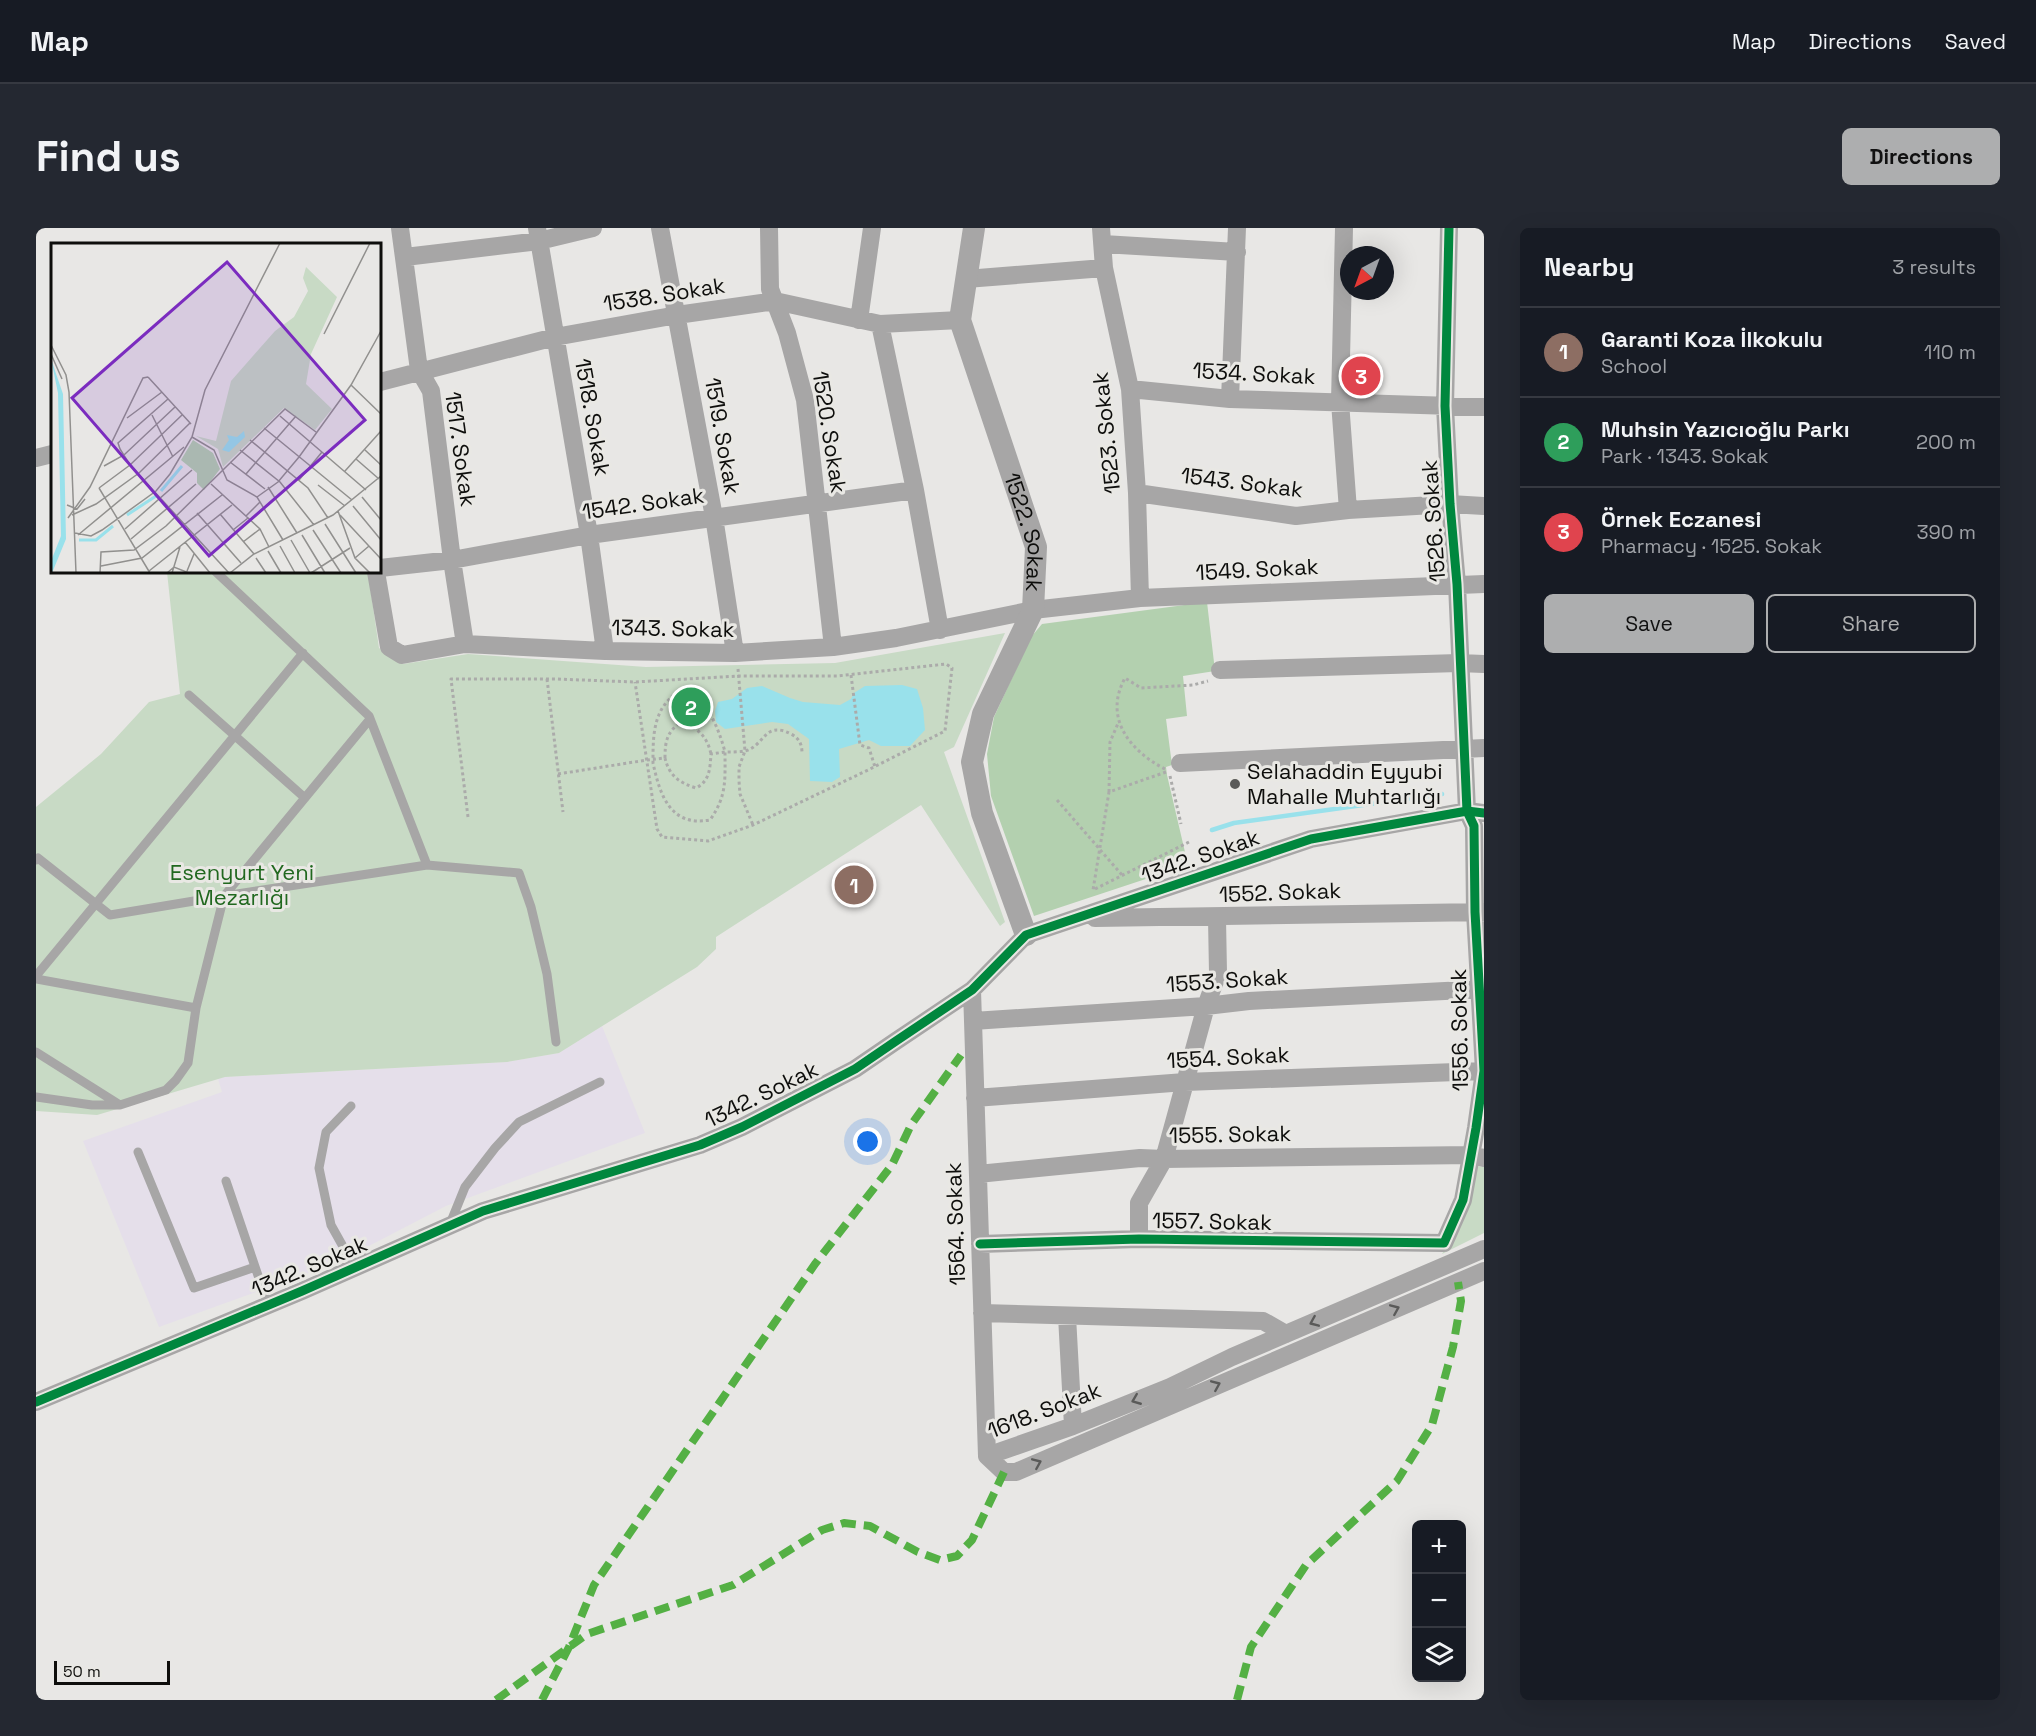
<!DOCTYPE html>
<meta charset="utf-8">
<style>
:root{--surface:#171b24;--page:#242831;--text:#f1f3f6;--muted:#9ea1a6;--line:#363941;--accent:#adaeaf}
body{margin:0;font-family:"Space Grotesk",sans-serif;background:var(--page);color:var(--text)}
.controls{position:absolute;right:18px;bottom:18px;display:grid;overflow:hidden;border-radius:9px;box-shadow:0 6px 24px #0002}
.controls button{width:54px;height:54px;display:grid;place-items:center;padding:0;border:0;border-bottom:2px solid var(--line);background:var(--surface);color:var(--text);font:30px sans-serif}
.compass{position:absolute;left:1304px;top:18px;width:54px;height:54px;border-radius:50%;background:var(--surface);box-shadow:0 6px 24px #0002;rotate:221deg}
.scale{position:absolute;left:18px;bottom:15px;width:116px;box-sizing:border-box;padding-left:6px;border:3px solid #0e0e0c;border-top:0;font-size:16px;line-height:21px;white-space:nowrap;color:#0e0e0c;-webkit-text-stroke:4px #e9e8e4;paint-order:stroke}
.you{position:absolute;left:832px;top:914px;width:21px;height:21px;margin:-15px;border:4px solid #fff;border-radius:50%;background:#1a73e8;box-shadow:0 0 0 9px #1a73e833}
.badge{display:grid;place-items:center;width:39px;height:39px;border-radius:50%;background:var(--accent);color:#fff;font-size:20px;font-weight:700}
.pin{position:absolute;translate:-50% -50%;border:3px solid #fff;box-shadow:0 2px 6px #0006}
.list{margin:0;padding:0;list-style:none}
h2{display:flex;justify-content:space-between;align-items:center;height:78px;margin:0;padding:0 24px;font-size:26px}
h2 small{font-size:20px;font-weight:400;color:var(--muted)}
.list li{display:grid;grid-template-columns:39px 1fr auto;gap:18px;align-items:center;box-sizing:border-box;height:90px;padding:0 24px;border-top:2px solid var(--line)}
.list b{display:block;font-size:22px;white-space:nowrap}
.list p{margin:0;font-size:20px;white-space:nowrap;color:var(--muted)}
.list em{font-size:20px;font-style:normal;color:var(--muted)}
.actions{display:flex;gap:12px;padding:18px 24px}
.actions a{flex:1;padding:14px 0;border:2px solid var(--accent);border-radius:9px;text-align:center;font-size:21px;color:var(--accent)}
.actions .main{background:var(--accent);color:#111}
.icon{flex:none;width:33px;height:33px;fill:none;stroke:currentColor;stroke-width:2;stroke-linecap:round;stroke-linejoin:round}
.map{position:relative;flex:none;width:1448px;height:1472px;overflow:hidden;border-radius:9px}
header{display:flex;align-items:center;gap:36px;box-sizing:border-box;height:84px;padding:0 30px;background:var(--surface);border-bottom:2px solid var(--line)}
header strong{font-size:28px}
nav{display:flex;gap:33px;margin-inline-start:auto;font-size:21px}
.intro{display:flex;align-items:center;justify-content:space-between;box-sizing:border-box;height:144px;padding:0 36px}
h1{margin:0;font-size:42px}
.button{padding:15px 27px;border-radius:9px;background:var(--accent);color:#111;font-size:21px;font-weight:700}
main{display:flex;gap:36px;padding:0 36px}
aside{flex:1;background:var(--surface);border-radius:9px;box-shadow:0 6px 24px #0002}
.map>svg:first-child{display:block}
</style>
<header>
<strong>Map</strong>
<nav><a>Map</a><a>Directions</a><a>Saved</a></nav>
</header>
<div class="intro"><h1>Find us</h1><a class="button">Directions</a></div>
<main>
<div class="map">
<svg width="1448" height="1472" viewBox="0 0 1448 1472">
<rect width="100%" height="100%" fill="#e8e7e5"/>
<path fill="#e5dfea" d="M566,798L609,905L410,978L300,1035L123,1099L47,913L186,864L182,851L189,849L471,834L523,825Z"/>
<path fill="#c8dac5" d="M131,344H332L343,420L367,436L432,426L610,439L799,435L969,405L918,519L908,524L969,694L964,698L885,577L680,709V721L661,739L523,825L471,834L189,849L61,887L0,883V579L65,526L113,474L144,466Z
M1441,938L1448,939V1005L1406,1026L1427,989Z"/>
<path fill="#b3d0af" d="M1171,374L1179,443L1147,448L1151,488L1130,491L1136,537L1130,539L1131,547L1152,637L998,688L955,568L951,526L958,489L995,409L1006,396Z"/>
<path fill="#99e1eb" d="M866,457L881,461L887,480L889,502L874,518H845L833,512L803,521L804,549L796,554L774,553L773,511L752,496L736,494L689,501L680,494L679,483L682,474L696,471L711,460L726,458L754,470L767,474L804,477L815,471L818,465L829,458Z"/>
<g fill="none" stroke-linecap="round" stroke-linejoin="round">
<path stroke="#99e1eb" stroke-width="4.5" d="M1176,602L1198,595L1406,566"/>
<path stroke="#ababaa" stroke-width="3" stroke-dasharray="3 3" stroke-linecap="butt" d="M702,441L709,523L703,539V553L704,566L717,597
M815,447L824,517L833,520L839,539
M511,451L527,584
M629,530C629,513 631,504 645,494C662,500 671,508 675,526
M1129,541C1094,523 1067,490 1089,450L1105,460L1157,457L1172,453
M1130,544L1073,564L1057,662L1155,613
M522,546L611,532L629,530C633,548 644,555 660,560C674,553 674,540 675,526L689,524C685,508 673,474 656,467C652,466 647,465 642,464C618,480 617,505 617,531V535C624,567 634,599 674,592C691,568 689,552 689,524C696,524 703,524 709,523C729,518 728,492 755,506C763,510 766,516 766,525
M1134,548L1145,596
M1073,564L1074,514L1083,493
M1021,572L1086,647
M432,589L415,451H519L599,454L703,448H801L910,436L916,440L909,503L832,542L717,597L672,613L626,609L621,601L599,454"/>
<path stroke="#a7a6a6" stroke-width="9" d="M153,467L269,570
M0,632L2,630L74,687L188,668L334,491
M391,637L483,645L495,679L511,746L520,814
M0,748L267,425
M0,751L160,780
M0,824L84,877L130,862L140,852L152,835L160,780L188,668L391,637L333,488L180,344
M0,869L56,877H84
M315,878L290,904L283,940L295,997L319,1040
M102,924L158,1060L219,1039
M190,953L232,1077
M414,996L429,959L459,920L483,894L564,854"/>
<path stroke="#a7a6a6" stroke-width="18" d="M364,0L383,142L395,163L416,332L429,416
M501,0L553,307L569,423
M624,0L678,289L699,425
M733,0L734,61L751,105L769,172L797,419
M1065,0L1068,40L1094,161L1101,265L1104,370
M1308,0L1304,174L1312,282
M1067,16L1201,24
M369,29L503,13L557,0
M930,51L1068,40
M823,92L836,0
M844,96L879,262L904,402
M344,154L519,109L641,87L739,73L844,96L924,92
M1094,161L1194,171L1448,179
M1194,171L1201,0
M0,230L16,226
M1101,265L1260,288L1312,282L1414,276L1448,278
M344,340L416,332L553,307L879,262
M340,344L353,419L366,427L429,416L569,423L699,425L797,419L860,410L997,382L1104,370L1448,356
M1184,442L1423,435L1448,436
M1144,535L1448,520
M1059,690L1448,684
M936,762L951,1228
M937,793L1170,778L1213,773L1448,761
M939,870L1149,854L1448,843
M942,946L1104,930L1128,931L1435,927L1448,930
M1103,1011V975L1128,931L1170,778L1182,745L1181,690
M944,1016L1103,1011L1408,1015L1427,972L1440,900L1448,843L1439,684L1438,598L1431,583L1421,356L1414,276L1409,178L1413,0
M946,1085L1227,1093L1250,1106
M1031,1088L1037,1198
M0,1174L266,1063L447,983L664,917L706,899L819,841L860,813L936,762L990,707L1275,611L1431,583L1448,585
M951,1228L968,1244H980L1448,1043
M951,1228L1037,1198L1134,1159L1196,1129L1448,1021"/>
<path stroke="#a7a6a6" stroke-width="22" id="s1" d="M938,0L924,92L1000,319L997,382L947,486L936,534L946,585L990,707"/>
<path stroke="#54b044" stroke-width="8" stroke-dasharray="15 8" stroke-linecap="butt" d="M460,1472L551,1406L697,1357L786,1302L808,1295L834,1298L882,1324L904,1332L921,1328L936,1312L968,1244
M506,1472L533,1419L558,1357L779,1036L856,937L875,897L925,827
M1201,1472L1215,1419L1270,1337L1361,1253L1396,1197L1417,1119L1425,1073L1422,1054"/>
<defs>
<path id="cycleway" d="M944,1016L1103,1011L1408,1015L1427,972L1440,900L1448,843L1439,684L1438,598L1431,583L1421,356L1414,276L1409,178L1413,0
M0,1174L266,1063L447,983L664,917L706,899L819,841L860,813L936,762L990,707L1275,611L1431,583L1448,585"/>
</defs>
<use href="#cycleway" stroke="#e9e8e4" stroke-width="13"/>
<use href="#cycleway" stroke="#00873e" stroke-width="9"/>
</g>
<defs><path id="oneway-chevron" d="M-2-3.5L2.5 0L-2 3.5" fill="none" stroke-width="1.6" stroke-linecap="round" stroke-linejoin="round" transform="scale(1.5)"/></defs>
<g stroke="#5a5a59">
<use href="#oneway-chevron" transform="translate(1359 1081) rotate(-23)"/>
<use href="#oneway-chevron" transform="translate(1278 1094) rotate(157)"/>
<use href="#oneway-chevron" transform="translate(1180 1157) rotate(-23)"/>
<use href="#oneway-chevron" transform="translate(1100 1172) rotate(158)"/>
<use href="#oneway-chevron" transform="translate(1001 1235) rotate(-23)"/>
</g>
<circle fill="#5a5a58" stroke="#e9e8e4" stroke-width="2" cx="1199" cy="556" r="6"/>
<g text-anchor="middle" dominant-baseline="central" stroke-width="6" stroke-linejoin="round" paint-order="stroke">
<g font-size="22" fill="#0e0e0c" stroke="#e9e8e4">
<text transform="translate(628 66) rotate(-9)">1538. Sokak</text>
<text transform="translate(1218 145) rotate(3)">1534. Sokak</text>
<text transform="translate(557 189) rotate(80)">1518. Sokak</text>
<text transform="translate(794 204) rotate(81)">1520. Sokak</text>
<text transform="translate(1070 205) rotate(-96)">1523. Sokak</text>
<text transform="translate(687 208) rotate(80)">1519. Sokak</text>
<text transform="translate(425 221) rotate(82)">1517. Sokak</text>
<text transform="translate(1206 254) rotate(7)">1543. Sokak</text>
<text transform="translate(607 275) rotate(-8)">1542. Sokak</text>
<text transform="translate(1397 293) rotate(-94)">1526. Sokak</text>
<text stroke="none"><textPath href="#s1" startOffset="316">1522. Sokak</textPath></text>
<text transform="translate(1221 341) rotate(-3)">1549. Sokak</text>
<text transform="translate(637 400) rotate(1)">1343. Sokak</text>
<text transform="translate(1164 628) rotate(-19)">1342. Sokak</text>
<text transform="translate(1244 664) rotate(-2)">1552. Sokak</text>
<text transform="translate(1191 752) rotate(-4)">1553. Sokak</text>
<text transform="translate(1423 802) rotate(-91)">1556. Sokak</text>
<text transform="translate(1192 829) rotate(-3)">1554. Sokak</text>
<text transform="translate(725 866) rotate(-26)">1342. Sokak</text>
<text transform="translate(1194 906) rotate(-1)">1555. Sokak</text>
<text transform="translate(1176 993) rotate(1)">1557. Sokak</text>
<text transform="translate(919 996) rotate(-92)">1564. Sokak</text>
<text transform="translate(273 1038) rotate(-23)">1342. Sokak</text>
<text transform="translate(1008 1182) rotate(-21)">1618. Sokak</text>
</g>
<g font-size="22" fill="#0e0e0c" stroke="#e9e8e4" text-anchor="start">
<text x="1211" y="543">Selahaddin Eyyubi<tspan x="1211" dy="25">Mahalle Muhtarlığı</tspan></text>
</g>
<g font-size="22" fill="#21681f" stroke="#e9e8e4">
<text x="206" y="644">Esenyurt Yeni<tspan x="206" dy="25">Mezarlığı</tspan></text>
</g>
</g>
<g transform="translate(15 15)">
<rect width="330" height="330" fill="#e8e7e5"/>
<path d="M255,24L286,54L260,111L255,141L281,166L264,187L233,165L172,224L167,206L145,193L165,198L180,138L224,88L243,74L257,48L252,35Z" fill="#c8dac5"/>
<path d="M142,197L162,210L169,226L153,247L146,240V230L130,217Z" fill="#b3d0af"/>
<path d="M0,116L12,151L15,296L1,330L0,318L10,293L7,150ZM193,188L194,194L178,209L171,207L178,197L176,192L186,194Z" fill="#99e1eb"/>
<path fill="none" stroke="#99e1eb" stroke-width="3" d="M110,248L131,223M76,272L105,253M28,297H45L62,283"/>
<path fill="none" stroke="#91908e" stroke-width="1.5" d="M273,91L319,0M0,102L15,132L18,149L25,330M0,111L11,136M97,134L140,181M300,142L330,171M117,156L67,200L69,206L79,222L178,330M101,172L122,214M229,173L315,247M76,175L111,149M213,185L301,257M141,194L163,207L176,237L206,254L232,297M199,197L257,245L277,275M189,207L229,239L263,282M314,207L330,222M305,216L328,236M179,219L214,246M53,223L73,212L124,164M294,228L330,188M195,231L245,173M248,237L271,209M160,241L209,286L218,304M267,242L294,263M217,244L246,290M48,245L79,222L131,172M48,245L99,330M206,254L227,239L248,214L300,142L330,88M311,254L330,277M16,262L26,266L34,256M302,263L330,297M287,268L304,315L319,330M146,270L190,320M169,271L203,311M21,272L45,261L88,230L139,180M289,272L330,316M195,273L209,259M17,275L39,244L92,135L97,134M274,281L305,330M74,286L141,227M182,287L197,275M262,287L290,330M24,290L40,293L51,287L105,248L119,231L141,194L154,147L229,0M27,292L133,204M251,292L274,330M80,296L145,241M240,297L259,330M134,299L159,330M192,299L209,286M229,303L244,330M217,308L230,330M205,315L215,330M304,315L318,303M50,323L91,315L171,252M98,328L181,262M136,328L143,311M49,330L50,309L83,307L115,283L234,166L265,189M116,330L123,324L138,330M121,330L129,304M179,330L203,311L282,272L330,233M260,330L299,305"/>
<path fill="#7b2cbf" fill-opacity="0.15" stroke="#7b2cbf" stroke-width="3" d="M176,19L314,177L158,313L21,155Z"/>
<rect width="330" height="330" fill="none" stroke="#0e0e0c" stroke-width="3"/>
</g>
</svg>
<div class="controls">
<button>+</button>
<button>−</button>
<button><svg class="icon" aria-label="layers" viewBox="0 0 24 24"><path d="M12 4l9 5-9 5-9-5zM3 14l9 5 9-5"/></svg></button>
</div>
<svg class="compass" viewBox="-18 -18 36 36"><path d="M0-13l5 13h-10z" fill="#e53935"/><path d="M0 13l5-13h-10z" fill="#9ea1a6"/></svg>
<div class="scale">50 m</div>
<div class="you"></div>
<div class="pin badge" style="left:818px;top:657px;background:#8d6e63">1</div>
<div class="pin badge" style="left:655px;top:479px;background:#2e9e5b">2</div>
<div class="pin badge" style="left:1325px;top:148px;background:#e0444e">3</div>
</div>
<aside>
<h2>Nearby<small>3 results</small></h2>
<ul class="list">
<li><span class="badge" style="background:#8d6e63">1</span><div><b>Garanti Koza İlkokulu</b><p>School</p></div><em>110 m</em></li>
<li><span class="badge" style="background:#2e9e5b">2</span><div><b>Muhsin Yazıcıoğlu Parkı</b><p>Park · 1343. Sokak</p></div><em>200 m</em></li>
<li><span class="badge" style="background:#e0444e">3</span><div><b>Örnek Eczanesi</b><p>Pharmacy · 1525. Sokak</p></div><em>390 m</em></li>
</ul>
<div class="actions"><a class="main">Save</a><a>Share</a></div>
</aside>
</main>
